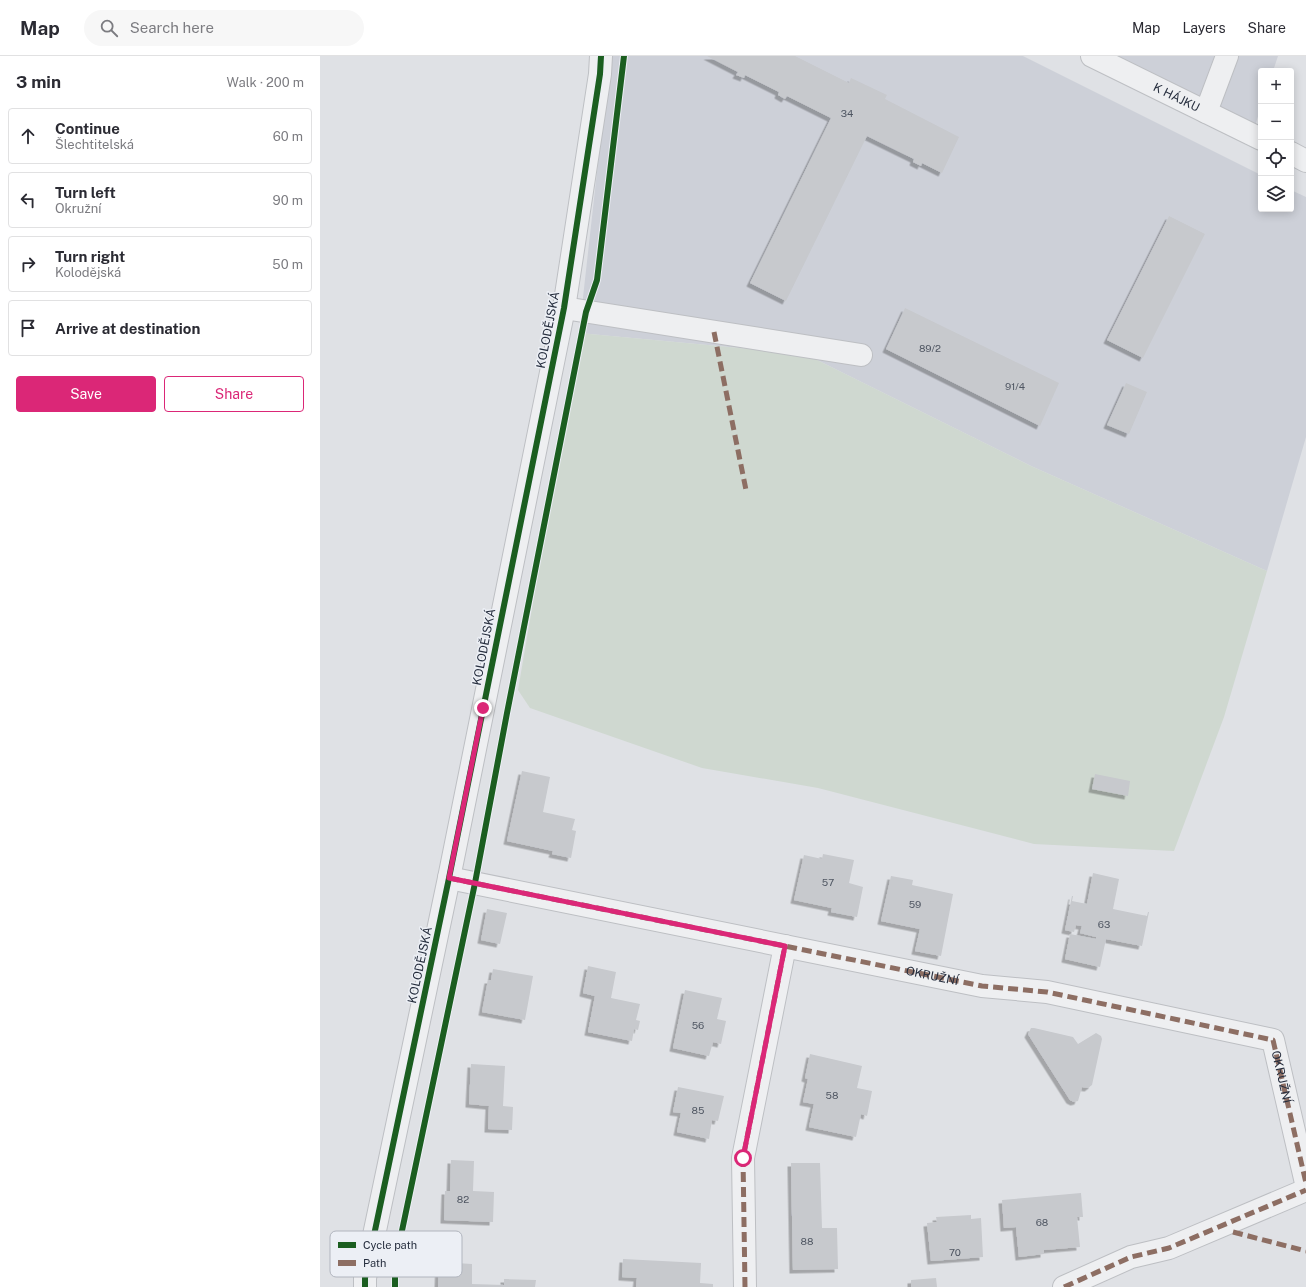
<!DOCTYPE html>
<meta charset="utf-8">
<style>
:root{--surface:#fff;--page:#f7f7f7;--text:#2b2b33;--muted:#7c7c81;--line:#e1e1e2;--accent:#db2777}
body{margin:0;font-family:"Public Sans",sans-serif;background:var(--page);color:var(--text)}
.controls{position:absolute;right:12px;top:12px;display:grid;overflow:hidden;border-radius:4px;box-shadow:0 2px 10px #0003}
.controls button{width:36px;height:36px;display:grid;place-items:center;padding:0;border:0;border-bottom:1px solid var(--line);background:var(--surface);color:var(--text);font:20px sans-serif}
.stop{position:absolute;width:12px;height:12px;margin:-9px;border:3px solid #db2777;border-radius:50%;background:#fff}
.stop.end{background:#db2777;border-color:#fff;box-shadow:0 1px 4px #0008}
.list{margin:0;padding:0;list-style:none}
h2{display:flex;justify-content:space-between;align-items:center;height:52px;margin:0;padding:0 16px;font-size:17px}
h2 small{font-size:13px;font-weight:400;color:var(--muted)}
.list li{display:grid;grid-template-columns:26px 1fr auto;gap:12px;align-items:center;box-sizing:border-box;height:56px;margin:0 8px 8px;padding:0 8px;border:1px solid var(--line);border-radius:4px}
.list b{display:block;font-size:15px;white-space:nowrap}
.list p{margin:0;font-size:13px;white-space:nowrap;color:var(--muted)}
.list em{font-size:13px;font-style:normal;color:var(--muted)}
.actions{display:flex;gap:8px;padding:12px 16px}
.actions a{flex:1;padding:9px 0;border:1px solid var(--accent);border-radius:4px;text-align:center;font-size:14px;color:var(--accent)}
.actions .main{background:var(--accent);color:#fff}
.icon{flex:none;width:22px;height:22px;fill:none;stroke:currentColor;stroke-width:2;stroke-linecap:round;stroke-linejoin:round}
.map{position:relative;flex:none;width:986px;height:1231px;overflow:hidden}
header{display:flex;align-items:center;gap:24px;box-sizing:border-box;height:56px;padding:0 20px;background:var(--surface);border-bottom:1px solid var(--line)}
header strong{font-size:19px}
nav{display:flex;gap:22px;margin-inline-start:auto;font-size:14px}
.search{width:280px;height:36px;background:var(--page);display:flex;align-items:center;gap:10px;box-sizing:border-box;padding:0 14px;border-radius:22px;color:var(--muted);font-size:15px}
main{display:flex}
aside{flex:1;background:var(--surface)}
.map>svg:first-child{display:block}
</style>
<header>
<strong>Map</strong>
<div class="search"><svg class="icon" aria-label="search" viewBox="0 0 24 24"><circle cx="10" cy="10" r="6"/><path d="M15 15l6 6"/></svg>Search here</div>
<nav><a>Map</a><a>Layers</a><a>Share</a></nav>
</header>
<main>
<aside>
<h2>3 min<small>Walk · 200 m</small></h2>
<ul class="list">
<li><svg class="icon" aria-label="ahead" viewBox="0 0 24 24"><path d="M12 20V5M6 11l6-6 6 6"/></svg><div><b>Continue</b><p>Šlechtitelská</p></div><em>60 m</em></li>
<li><svg class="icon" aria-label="left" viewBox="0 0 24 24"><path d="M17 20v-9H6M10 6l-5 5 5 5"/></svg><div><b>Turn left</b><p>Okružní</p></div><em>90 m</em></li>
<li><svg class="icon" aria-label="right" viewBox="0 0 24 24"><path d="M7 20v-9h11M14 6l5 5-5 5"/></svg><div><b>Turn right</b><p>Kolodějská</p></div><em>50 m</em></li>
<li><svg class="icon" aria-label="arrive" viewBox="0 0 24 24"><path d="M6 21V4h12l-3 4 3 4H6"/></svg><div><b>Arrive at destination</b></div></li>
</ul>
<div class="actions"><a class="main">Save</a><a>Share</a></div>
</aside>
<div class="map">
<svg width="986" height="1231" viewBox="0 0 986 1231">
<defs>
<filter id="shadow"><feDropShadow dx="-3.5" dy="3.5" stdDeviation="0" flood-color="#0004"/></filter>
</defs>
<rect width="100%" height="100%" fill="#dfe1e5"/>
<path fill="#cdd0d8" d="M290,0H703L941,119V153H971V134L986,141V381L947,515L711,410L485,298L259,277Z
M795,0H958L953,15H941V51L935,70Z"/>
<path fill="#cfd8d0" d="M259,277L485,298L711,410L947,515L904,661L854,795L714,788L498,732L382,712L210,652L198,634Z"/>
<path fill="#c7c9cd" filter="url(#shadow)" d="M387,0H475L529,27L531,22L567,39L565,43L639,81L622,117L602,107L601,110L593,106L594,103L547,80L466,245L430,227L511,62L467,40L465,43L458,39L459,36L425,19L424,22L416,19L418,16Z
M849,160L885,178L823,302L787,284Z
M585,252L739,327L720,370L566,293Z
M806,327L827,336L809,378L787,369Z
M202,715L230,721L223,756L255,763L252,774L256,775L251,802L232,798L233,795L187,785Z
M775,718L810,725L808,740L772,733Z
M503,798L534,804L529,827L543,831L537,861L511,856L512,852L474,844L484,799L502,803Z
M773,817L799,823L793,853L827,860L828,856H829L822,890L786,883L780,911L745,903L750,878L776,883V881L760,877L762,870L756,869L754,876L745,874L752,840H753L752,845L767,848Z
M571,820L593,824L592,829L633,838L621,900L595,895L600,873L561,865Z
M167,853L187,857L180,888L161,884Z
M268,910L296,916L291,942L320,948L316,964L320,965L318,974L314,973L312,985L268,976L275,940L263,937Z
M173,913L213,920L205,964L162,956L168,924H171Z
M365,934L402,942L397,963L406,965L401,988L393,986L389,1000L353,992Z
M711,972H714L753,981L758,988L776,977L781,980L782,983L772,1029L768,1032L762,1031L758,1045L754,1046L750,1044L708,978Z
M490,998L542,1010L537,1032L552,1035L547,1060L541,1058L536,1081L489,1071L494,1048L483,1046L488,1023L485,1022Z
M151,1008L185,1010L183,1050L193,1051L192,1074L168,1073L169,1050L149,1048Z
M358,1031L404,1040L398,1065L392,1064L389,1083L357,1076L361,1057L353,1056Z
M131,1104L154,1105L153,1135L174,1136L173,1166L124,1164L125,1135H130Z
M471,1107H500L502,1172H517L518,1213L473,1214Z
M761,1137L763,1161H757L760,1191L724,1194V1198L699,1201L696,1171L684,1172L682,1144Z
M651,1159V1163L661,1162L663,1201L611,1205L607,1167L617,1166L616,1161Z
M303,1203L381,1207L380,1227L393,1228V1231H316L317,1222L302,1221Z
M119,1206L152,1208V1228L184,1229V1223L216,1224L215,1231H118Z
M616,1222L617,1231H591V1224Z"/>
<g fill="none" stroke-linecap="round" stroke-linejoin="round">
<defs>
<g id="minor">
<path id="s1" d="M772,0L941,83"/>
<path d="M886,56L907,0"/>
<path d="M971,97L986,105"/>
<path d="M244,252L541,299"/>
<path id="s2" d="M129,822L662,930L727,936L953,984L986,1127"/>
<path d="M45,1231V1222L129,822L244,252L280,18L281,0"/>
<path d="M425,1231L423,1102L465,890"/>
<path d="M744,1231L811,1201L849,1192L986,1134"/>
</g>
</defs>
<use href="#minor" stroke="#bdbfc3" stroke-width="24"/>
<use href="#minor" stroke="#eeeff1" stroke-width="22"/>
<path stroke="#8d6e63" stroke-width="5" stroke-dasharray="10 5" stroke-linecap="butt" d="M394,276L426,434
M129,822L662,930L727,936L953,984L986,1127
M913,1176L986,1195
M425,1231L423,1102L465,890
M744,1231L811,1201L849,1192L986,1134"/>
<defs>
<path id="cycleway" d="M45,1231V1222L129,822L244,252L280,18L281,0
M75,1231V1208L155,827L187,657L266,256L277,224L304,0"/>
</defs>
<use href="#cycleway" stroke="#eceff5" stroke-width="8"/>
<use href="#cycleway" stroke="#1b5e20" stroke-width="6"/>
</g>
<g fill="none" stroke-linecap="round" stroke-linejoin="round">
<path stroke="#db2777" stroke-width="5" d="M163,652L129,822L465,890L423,1102"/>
</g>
<g text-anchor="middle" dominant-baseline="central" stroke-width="3" stroke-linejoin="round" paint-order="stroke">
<g font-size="10" fill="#4f5662">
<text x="527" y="57">34</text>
<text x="610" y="292">89/2</text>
<text x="695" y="330">91/4</text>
<text x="508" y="826">57</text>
<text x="595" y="848">59</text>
<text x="784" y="868">63</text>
<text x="378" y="969">56</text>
<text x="512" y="1039">58</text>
<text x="378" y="1054">85</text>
<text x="143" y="1143">82</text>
<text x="722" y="1166">68</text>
<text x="487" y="1185">88</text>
<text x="635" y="1196">70</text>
</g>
<g font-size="12" fill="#262e3e" stroke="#eceff5">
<text stroke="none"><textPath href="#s1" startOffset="94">K HÁJKU</textPath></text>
<text transform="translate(228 274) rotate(-79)">KOLODĚJSKÁ</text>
<text transform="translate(164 591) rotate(-79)">KOLODĚJSKÁ</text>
<text transform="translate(100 909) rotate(-78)">KOLODĚJSKÁ</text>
<text stroke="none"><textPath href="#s2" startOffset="493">OKRUŽNÍ</textPath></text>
<text stroke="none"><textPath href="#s2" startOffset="878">OKRUŽNÍ</textPath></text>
</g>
</g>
<rect x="10" y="1175" width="132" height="46" rx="6" fill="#eceff5" stroke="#b1b5be" stroke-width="1"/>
<rect x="18" y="1186" width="18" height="6" fill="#1b5e20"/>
<rect x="18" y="1204" width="18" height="6" fill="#8d6e63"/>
<g font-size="11" fill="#262e3e">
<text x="43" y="1193">Cycle path</text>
<text x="43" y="1211">Path</text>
</g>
</svg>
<div class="controls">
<button>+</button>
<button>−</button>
<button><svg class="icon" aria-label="locate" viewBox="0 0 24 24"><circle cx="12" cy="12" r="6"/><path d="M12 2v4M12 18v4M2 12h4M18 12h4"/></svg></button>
<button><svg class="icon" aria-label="layers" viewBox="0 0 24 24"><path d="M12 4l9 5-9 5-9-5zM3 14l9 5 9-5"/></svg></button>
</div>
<div class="stop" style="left:423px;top:1102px"></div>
<div class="stop end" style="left:163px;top:652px"></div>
</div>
</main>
